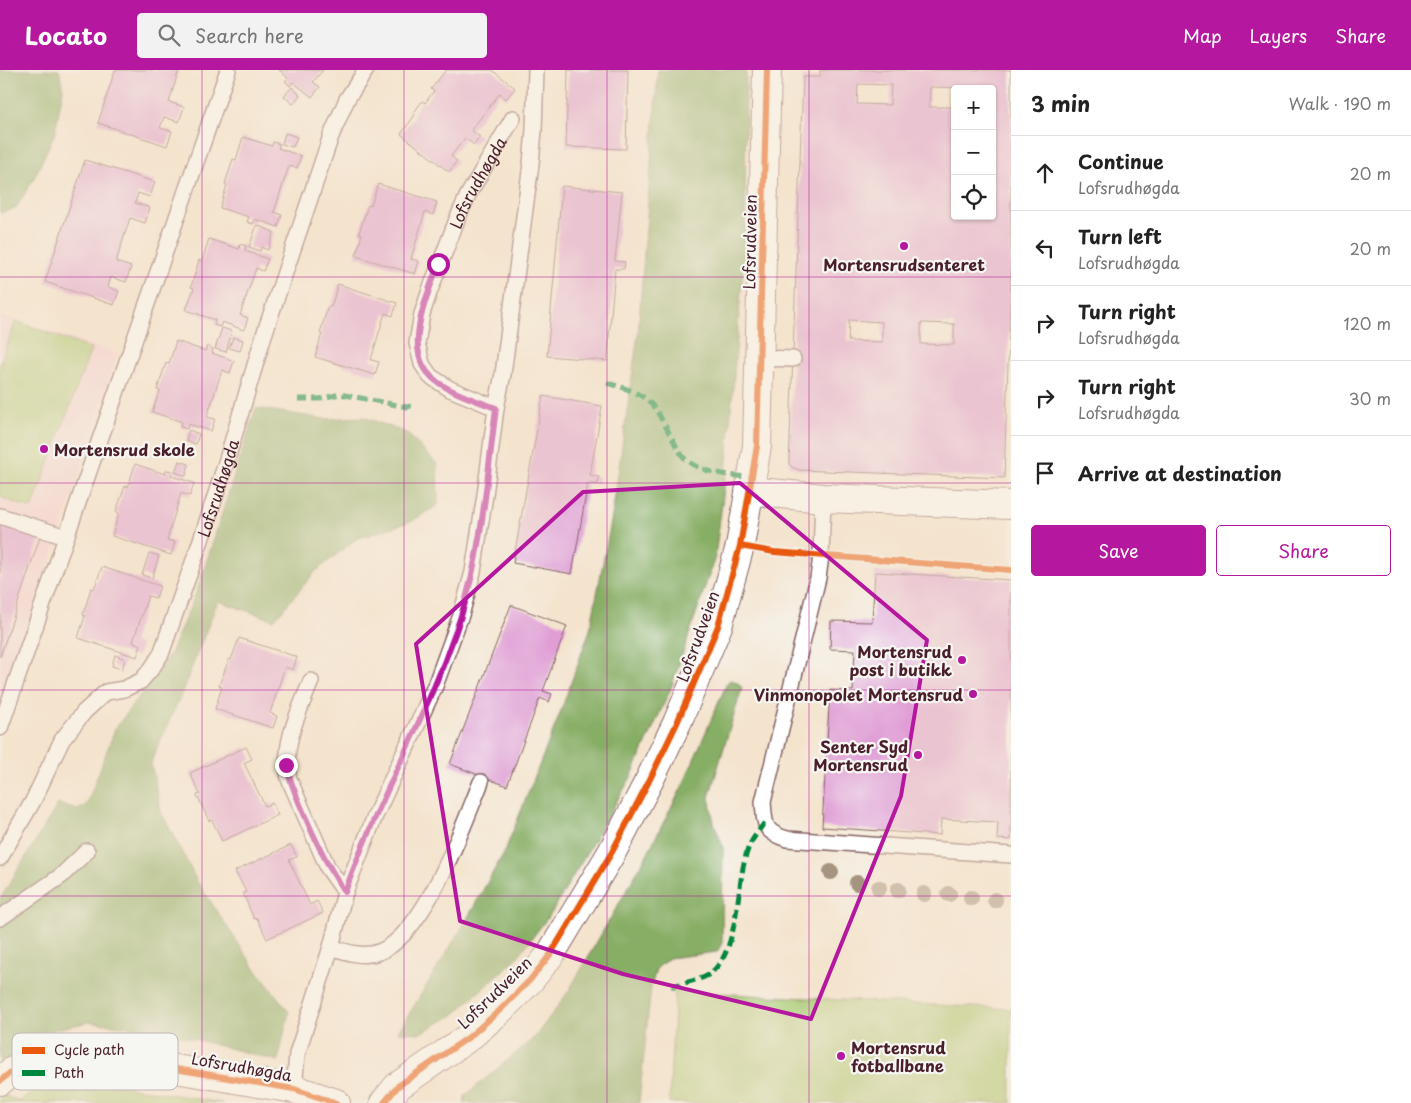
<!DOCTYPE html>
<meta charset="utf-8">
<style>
:root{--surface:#fff;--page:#f2f2f2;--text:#222;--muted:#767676;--line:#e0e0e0;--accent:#b5179e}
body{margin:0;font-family:"Playpen Sans",sans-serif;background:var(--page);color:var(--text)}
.controls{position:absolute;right:15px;top:15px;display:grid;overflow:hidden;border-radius:5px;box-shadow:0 1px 4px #0004}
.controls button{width:45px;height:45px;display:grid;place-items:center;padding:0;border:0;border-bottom:1px solid var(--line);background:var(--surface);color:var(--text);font:25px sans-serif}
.stop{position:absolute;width:15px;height:15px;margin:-11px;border:4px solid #b5179e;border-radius:50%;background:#fff}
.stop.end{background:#b5179e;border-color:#fff;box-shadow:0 1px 5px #0008}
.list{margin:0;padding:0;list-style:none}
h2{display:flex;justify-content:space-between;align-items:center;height:65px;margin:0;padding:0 20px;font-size:21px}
h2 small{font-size:16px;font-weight:400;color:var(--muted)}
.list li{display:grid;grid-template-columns:32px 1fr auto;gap:15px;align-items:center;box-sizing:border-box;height:75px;padding:0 20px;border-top:1px solid var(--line)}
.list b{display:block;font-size:19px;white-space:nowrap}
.list p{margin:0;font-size:16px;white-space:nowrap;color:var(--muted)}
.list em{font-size:16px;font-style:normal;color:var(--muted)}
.actions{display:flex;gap:10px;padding:15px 20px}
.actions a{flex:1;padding:11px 0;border:1px solid var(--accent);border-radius:5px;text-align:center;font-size:18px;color:var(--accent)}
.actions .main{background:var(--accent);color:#fff}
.icon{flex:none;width:28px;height:28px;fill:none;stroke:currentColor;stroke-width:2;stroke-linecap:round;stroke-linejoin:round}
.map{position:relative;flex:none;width:1011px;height:1033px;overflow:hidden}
header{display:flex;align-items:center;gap:30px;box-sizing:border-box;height:70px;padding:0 25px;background:var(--accent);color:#fff}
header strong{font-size:24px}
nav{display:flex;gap:28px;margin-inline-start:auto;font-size:18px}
.search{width:350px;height:45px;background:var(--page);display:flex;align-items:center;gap:12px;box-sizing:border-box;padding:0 18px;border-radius:5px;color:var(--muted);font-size:19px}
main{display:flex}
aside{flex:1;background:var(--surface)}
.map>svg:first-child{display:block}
</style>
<header>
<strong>Locato</strong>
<div class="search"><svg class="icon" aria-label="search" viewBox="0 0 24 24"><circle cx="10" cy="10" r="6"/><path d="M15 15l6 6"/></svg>Search here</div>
<nav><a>Map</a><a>Layers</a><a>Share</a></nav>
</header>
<main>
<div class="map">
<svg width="1011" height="1033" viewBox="0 0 1011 1033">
<rect width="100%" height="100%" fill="#f6f6f2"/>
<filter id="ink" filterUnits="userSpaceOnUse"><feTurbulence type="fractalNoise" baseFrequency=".02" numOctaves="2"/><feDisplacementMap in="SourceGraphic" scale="10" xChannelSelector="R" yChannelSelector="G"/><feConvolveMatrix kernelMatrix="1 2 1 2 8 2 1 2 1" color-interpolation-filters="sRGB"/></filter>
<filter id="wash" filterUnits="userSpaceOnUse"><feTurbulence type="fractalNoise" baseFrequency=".0096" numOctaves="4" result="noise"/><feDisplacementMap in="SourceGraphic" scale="20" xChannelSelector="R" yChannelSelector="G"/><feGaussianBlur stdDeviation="1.12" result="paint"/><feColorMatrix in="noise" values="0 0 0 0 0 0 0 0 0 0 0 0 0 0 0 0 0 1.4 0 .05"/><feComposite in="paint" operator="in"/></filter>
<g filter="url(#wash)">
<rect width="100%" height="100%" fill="#f4e4ce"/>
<path fill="#f7cfd4" d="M0,246L118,283L57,474L0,632Z"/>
<path fill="#aaca73" stroke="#7a744f" d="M16,251L91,279L32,439L0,427V294Z
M675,921L1011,939V1033H669Z
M80,1009L223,1033H0V1024L20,1031L51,1011Z"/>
<path fill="#87ae65" stroke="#686648" d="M0,0H59L63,19L55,63L35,106L16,138L0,143Z
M658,0H746L745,172L726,403L715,487L671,618L631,707L552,842L516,889L452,946L420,963L398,962L463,856L505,781L559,646L590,560L612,447L638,264Z
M256,338L324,349L364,347L407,363L437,394L438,435L412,451L356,469L316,501L274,550L218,531L180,627L151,692L161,742L198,813L254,897L289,942L278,991L163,961L89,952L34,964L3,993H0V829L58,734L78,740L87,734L115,659L170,584L197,521Z
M730,610L737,612L742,618L709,727L714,753L723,777L722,873L717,882L669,888L656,899L651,917L639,1033H464L465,1026L535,967L568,922L644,790L682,717L727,613Z"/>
<g id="blocks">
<path fill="#e09ed5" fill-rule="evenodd" d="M115,0H179L169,32L184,37L179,52L164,47L160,58L172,61L167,76L98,53Z
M279,0H323L313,12L320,17L312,27L293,12L290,16L285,11L288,8Z
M446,0H492L515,18L506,29L500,23L471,60L480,67L474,75L465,68L451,86L457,91L449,102L401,64L415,45L413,44L422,31L425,33L434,21L431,19Z
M568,0H628L626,79L566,77Z
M820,0H1011V207L1004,408L799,400L792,397L789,394L803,7H820ZM858,14L891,15L890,35L857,34ZM930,17L992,19V146H955V37H929ZM849,250L882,252V272L848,271ZM921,253L954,254V275L921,274Z
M292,17L300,25L293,34L284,26Z
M285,63L297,67L293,77L282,74Z
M243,67L272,76L273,72L280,74L278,78L301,86L297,98L289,96L274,142L282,145L278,157L255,149L253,154L247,152L249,147L220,138L227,115L225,114L233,89L236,90Z
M85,90L155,112L150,127L138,123L135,133L150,138L145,153L130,148L116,192L131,197L126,212L111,207L108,217L119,221L114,235L45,212Z
M378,114L437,132L433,145L425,142L411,189L419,191L415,204L356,186L362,164L359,163L368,135L371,136Z
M562,116L622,122L615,191L625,192L624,199H615L607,291L547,286Z
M257,155L274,162L268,180L261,177L260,181L249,177Z
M209,169L239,179L240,174L246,176L245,181L268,189L263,201L256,198L240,245L248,248L244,260L222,252L220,257L214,255L215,250L186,240L194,218L191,217L199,190L202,191Z
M338,214L397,233L393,246L385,243L378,266L371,290L379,292L375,305L315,287L322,264L320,263L328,236L331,237Z
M222,258L232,261L226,282L215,279Z
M233,267L243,270L240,281L229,278Z
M176,271L205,281L207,276L213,279L212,283L234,291L230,303L222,300L207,347L215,349L211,361L188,354L187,359L180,357L182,352L152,342L160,321L157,320L166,293L169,294Z
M543,326L602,336L590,405L599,407L598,414L588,413L572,504L513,493Z
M189,360L199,364L196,374L186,371Z
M179,391L189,394L186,406L175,402Z
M135,394L165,404L166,400L173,401L171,406L194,413L190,426L181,423L167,470L175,472L171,485L112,466L119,443L116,442L125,416L128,417Z
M0,454L40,467L0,587Z
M149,483L159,486L152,508L142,505Z
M102,497L160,516L156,528L148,526L133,572L141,575L137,587L78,568L85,546L83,545L91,518L94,519Z
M875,502L1011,510V770L997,769L998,752L941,749L940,765L822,757L830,620L853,621L855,580L830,579L831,551L872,552Z
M511,535L567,556L543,621L552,624L549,632L540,628L507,716L450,694Z
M239,568L297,587L293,600L285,597L270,643L277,646L273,658L215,639L222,617L219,616L229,589L231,590Z
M115,585L125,589L122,599L112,596Z
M246,677L252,689L244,693L265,736L272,733L278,745L222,771L212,750L209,751L197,725L200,724L190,703Z
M291,775L297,787L289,790L310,835L317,831L323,843L267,869L257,848L254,849L243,823L246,822L235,801Z"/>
</g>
</g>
<g filter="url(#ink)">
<use href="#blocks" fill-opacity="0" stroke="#866464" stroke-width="1"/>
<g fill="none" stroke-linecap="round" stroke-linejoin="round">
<defs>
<g id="lane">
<path d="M760,288L793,289"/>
<path id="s1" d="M496,338L450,319L430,306L422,294L417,273L422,244L430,220L458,147L468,125L513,48"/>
<path d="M823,428L821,486L818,508L763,732C765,754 763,762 787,769L1011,785"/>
<path d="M0,446L66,467"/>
<path d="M311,611C299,642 282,674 289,709L328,798L345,822"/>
<path d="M0,658L228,0"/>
<path id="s2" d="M0,788L33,731L62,670L84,642L106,622L124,619L141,611L152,598L161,584L201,470L225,396L264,265L331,66L347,29L366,0"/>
<path d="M0,848L61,806L87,781"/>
<path d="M331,877C346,882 363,888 379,882C425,865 463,756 481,712"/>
<path d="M294,1019L297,984L331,877L345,822L375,746L435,616L461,545L473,502L485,425L496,338L503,304L531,94L534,60L536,0"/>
</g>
<path id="street" d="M750,421L823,428L1011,435
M0,1011C26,988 47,983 81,983L294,1019L336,1033"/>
<path id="secondary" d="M384,1033L398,1016L469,967L499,941L530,910L550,885L612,782L649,711L677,653L718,556L740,476L757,376L767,0"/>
</defs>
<use href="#lane" stroke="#866464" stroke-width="18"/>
<use href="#street" stroke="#866464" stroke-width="30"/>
<use href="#secondary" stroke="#866464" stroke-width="30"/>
<use href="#lane" stroke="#fff" stroke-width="15"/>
<use href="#street" stroke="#fff" stroke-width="28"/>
<use href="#secondary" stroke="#fff" stroke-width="28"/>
<path stroke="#00873e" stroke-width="5" stroke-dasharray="10 5" stroke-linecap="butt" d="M607,313C652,325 652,332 673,370C677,377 682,388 689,392C701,402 736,407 752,407
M298,329H319L340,324L407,337L415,335
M673,919L674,916C684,912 697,911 706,906C741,887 735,813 748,779C751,770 759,761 764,753"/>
<defs>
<path id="cycleway" d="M740,476L774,482L1011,500
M0,1011C26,988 47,983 81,983L294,1019L336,1033
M384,1033L398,1016L469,967L499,941L530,910L550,885L612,782L649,711L677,653L718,556L740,476L757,376L767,0"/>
</defs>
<use href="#cycleway" stroke="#f6f6f2" stroke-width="9"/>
<use href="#cycleway" stroke="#e8590c" stroke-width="6"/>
</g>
<g fill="#a69480">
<circle cx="831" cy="802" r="8"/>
<circle cx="857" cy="813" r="8"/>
<circle cx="879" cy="818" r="8"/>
<circle cx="898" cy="820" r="8"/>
<circle cx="924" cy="824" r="8"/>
<circle cx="949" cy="824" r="8"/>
<circle cx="971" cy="828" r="8"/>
<circle cx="995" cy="830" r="8"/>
</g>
</g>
<g fill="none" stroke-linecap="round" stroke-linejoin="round" filter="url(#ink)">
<path stroke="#b5179e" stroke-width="6" d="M286,695C291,716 300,734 308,753C319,778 329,799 345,822C378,728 430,642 461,546C482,480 487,407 496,338C477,331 458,325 442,315C397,288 426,232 438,194"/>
</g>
<path d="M0 0H1011V1033H0ZM740,413L927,570L901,726L811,949L623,904L460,851L416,574L583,422Z" fill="#f4e4ce" fill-opacity=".55" fill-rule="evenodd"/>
<path fill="none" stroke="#b5179e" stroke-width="4" stroke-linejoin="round" d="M740,413L927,570L901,726L811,949L623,904L460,851L416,574L583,422Z"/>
<path fill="none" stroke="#b5179e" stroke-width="1" stroke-opacity="0.55" d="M202,0V1033M404,0V1033M607,0V1033M809,0V1033M0,207H1011M0,413H1011M0,620H1011M0,826H1011"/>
<g fill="#b5179e" stroke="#f6f6f2" stroke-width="2">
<circle cx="904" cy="176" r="5"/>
<circle cx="44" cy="379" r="5"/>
<circle cx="962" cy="590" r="5"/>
<circle cx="973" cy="624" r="5"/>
<circle cx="918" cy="685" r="5"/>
<circle cx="841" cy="986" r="5"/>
</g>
<g text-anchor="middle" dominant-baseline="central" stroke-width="4.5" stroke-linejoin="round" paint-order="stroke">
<g font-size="16" fill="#4a1f2b" stroke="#f6f6f2">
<text stroke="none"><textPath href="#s1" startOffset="282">Lofsrudhøgda</textPath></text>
<text transform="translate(749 172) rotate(-89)">Lofsrudveien</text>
<text stroke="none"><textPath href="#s2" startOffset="445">Lofsrudhøgda</textPath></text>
<text transform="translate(697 566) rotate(-70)">Lofsrudveien</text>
<text transform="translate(494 922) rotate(-44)">Lofsrudveien</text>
<text transform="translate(242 996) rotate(10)">Lofsrudhøgda</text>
</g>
<g font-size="16" font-weight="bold" fill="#4a1f2b" stroke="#f6f6f2" text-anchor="end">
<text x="904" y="194" text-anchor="middle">Mortensrudsenteret</text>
<text x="54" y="379" text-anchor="start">Mortensrud skole</text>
<text x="952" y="581">Mortensrud<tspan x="952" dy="18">post i butikk</tspan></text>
<text x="963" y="624">Vinmonopolet Mortensrud</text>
<text x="908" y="676">Senter Syd<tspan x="908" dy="18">Mortensrud</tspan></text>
<text x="851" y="977" text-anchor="start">Mortensrud<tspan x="851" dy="18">fotballbane</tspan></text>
</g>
</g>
<rect x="12" y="963" width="166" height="57" rx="8" fill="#f6f6f2" stroke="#c2b6b6" stroke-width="1"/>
<rect x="22" y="977" width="23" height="7" fill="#e8590c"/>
<rect x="22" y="1000" width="23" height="6" fill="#00873e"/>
<g font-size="14" fill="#4a1f2b">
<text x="54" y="985">Cycle path</text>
<text x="54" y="1008">Path</text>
</g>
</svg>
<div class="controls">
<button>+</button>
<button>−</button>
<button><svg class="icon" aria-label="locate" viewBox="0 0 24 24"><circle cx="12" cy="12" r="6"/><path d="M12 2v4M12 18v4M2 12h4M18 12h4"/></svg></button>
</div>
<div class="stop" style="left:438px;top:194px"></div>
<div class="stop end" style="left:286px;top:695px"></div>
</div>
<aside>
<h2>3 min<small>Walk · 190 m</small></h2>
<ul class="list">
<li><svg class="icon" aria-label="ahead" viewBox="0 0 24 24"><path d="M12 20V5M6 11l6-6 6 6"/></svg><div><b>Continue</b><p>Lofsrudhøgda</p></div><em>20 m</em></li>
<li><svg class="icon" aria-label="left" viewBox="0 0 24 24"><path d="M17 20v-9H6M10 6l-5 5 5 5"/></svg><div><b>Turn left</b><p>Lofsrudhøgda</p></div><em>20 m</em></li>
<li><svg class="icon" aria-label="right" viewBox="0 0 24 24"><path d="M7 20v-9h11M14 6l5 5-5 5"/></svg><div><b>Turn right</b><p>Lofsrudhøgda</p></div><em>120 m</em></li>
<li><svg class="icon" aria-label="right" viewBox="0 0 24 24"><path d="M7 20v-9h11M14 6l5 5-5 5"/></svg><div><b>Turn right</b><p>Lofsrudhøgda</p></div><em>30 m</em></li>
<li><svg class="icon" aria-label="arrive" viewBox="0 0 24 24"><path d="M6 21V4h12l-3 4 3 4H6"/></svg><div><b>Arrive at destination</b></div></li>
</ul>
<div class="actions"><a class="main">Save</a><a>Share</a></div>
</aside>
</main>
